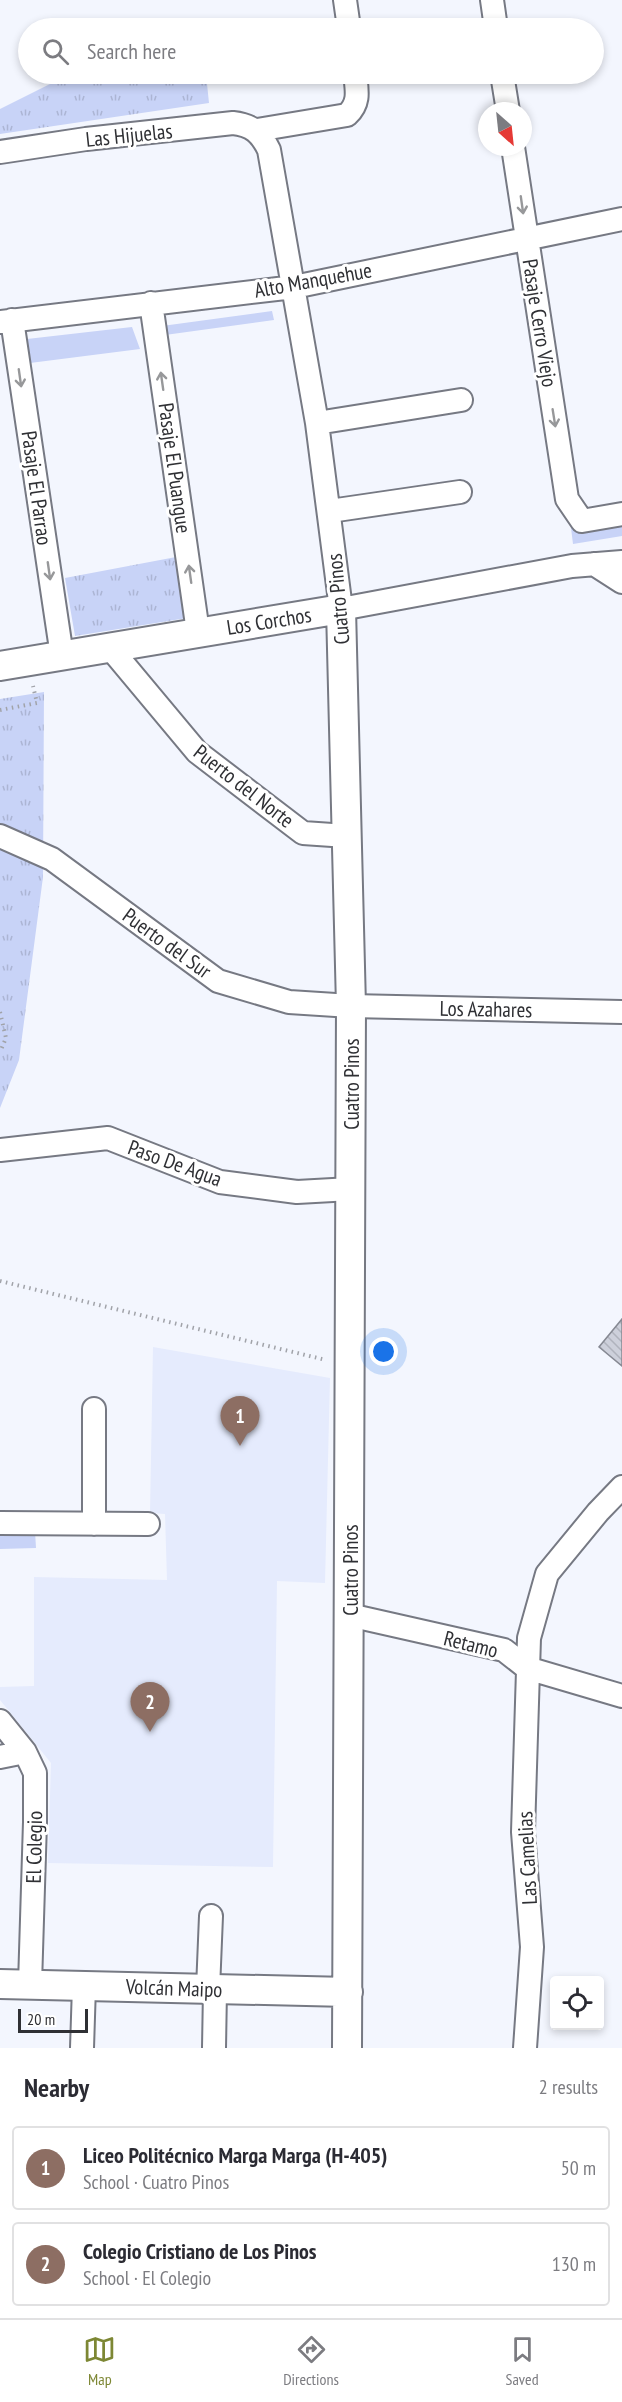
<!DOCTYPE html>
<meta charset="utf-8">
<style>
:root{--surface:#fff;--page:#f7f7f7;--text:#2b2b33;--muted:#7c7c81;--line:#e1e1e2;--accent:#7d8734}
body{margin:0;font-family:"PT Sans Narrow",sans-serif;background:var(--page);color:var(--text)}
.controls{position:absolute;right:18px;bottom:18px;display:grid;overflow:hidden;border-radius:6px;box-shadow:0 3px 9px #0003}
.controls button{width:54px;height:54px;display:grid;place-items:center;padding:0;border:0;border-bottom:2px solid var(--line);background:var(--surface);color:var(--text);font:30px sans-serif}
.compass{position:absolute;left:478px;top:102px;width:54px;height:54px;border-radius:50%;background:var(--surface);box-shadow:0 3px 9px #0003;rotate:153deg}
.scale{position:absolute;left:18px;bottom:15px;width:70px;box-sizing:border-box;padding-left:6px;border:3px solid #2f3034;border-top:0;font-size:16px;line-height:21px;white-space:nowrap;color:#2f3034;-webkit-text-stroke:4px #fff;paint-order:stroke}
.you{position:absolute;left:384px;top:1352px;width:21px;height:21px;margin:-15px;border:4px solid #fff;border-radius:50%;background:#1a73e8;box-shadow:0 0 0 9px #1a73e833}
.badge{display:grid;place-items:center;width:39px;height:39px;border-radius:50%;background:var(--accent);color:#fff;font-size:20px;font-weight:700}
.pin{position:absolute;translate:-50% -50px;filter:drop-shadow(0 2px 3px #0008)}
.pin::after{content:'';position:absolute;top:32px;width:21px;height:18px;background:inherit;clip-path:polygon(0 0,100% 0,50% 100%)}
.list{margin:0;padding:0;list-style:none}
h2{display:flex;justify-content:space-between;align-items:center;height:78px;margin:0;padding:0 24px;font-size:26px}
h2 small{font-size:20px;font-weight:400;color:var(--muted)}
.list li{display:grid;grid-template-columns:39px 1fr auto;gap:18px;align-items:center;box-sizing:border-box;height:84px;margin:0 12px 12px;padding:0 12px;border:2px solid var(--line);border-radius:6px}
.list b{display:block;font-size:22px;white-space:nowrap}
.list p{margin:0;font-size:20px;white-space:nowrap;color:var(--muted)}
.list em{font-size:20px;font-style:normal;color:var(--muted)}
.icon{flex:none;width:33px;height:33px;fill:none;stroke:currentColor;stroke-width:2;stroke-linecap:round;stroke-linejoin:round}
.map{position:relative;flex:none;width:622px;height:2048px;overflow:hidden}
.search{position:absolute;background:var(--surface);box-shadow:0 3px 9px #0003;left:18px;right:18px;top:18px;height:66px;display:flex;align-items:center;gap:15px;box-sizing:border-box;padding:0 21px;border-radius:33px;color:var(--muted);font-size:22px}
.sheet{height:270px;background:var(--surface)}
nav{display:flex;justify-content:space-around;align-items:center;box-sizing:border-box;height:84px;border-top:2px solid var(--line);background:var(--surface);font-size:16px;color:var(--muted)}
nav a{display:grid;justify-items:center;gap:3px}
nav .on{color:var(--accent)}
.map>svg:first-child{display:block}
</style>
<div class="map">
<svg width="622" height="2048" viewBox="0 0 622 2048">
<defs>
<pattern id="park-tufts" width="24" height="20" patternUnits="userSpaceOnUse" patternTransform="scale(1.5)"><rect width="24" height="20" fill="#c8d3f7"/><path d="M3 7l-1-3M5 7V3M7 7l1-3M15 17l-1-3M17 17v-4M19 17l1-3" fill="none" stroke="#acb5d4"/></pattern>
<pattern id="building-back-hatch" width="6" height="6" patternUnits="userSpaceOnUse" patternTransform="scale(1.5)"><rect width="6" height="6" fill="#cdd0db"/><path d="M-1 5l2 2M0 0l6 6M5-1l2 2" fill="none" stroke="#b0b3bd"/></pattern>
</defs>
<rect width="100%" height="100%" fill="#f3f6fe"/>
<path fill="#e5ebfd" d="M153,1347L330,1378L325,1583L277,1581L273,1867L48,1863L51,1763L0,1700V1687L34,1686V1577L167,1580L165,1514L150,1513Z"/>
<path fill="#c8d3f7" d="M272,311L274,320L165,335L162,326Z
M132,327L140,349L30,363L27,339Z
M622,520V536L573,544L571,528Z
M35,1531L36,1548L0,1549V1532Z"/>
<path fill="url(#park-tufts)" d="M70,74L131,83L142,74H206L209,103L0,134V109Z
M176,557L187,618L75,636L65,578Z
M44,692L43,877L19,1060L0,1108V699Z"/>
<path fill="url(#building-back-hatch)" stroke="#868993" stroke-width="1.5" d="M622,1319V1366L599,1347Z"/>
<g fill="none" stroke-linecap="round" stroke-linejoin="round">
<defs>
<path id="minor" d="M345,0L349,28
M492,0L496,28
M502,74L508,111
M257,130L347,115C360,103 357,91 355,74
M513,147L567,499L582,521L622,514
M0,152L86,139L233,123C252,125 261,133 269,150L317,423L341,609L572,566L622,562
M151,303L198,632
M12,320L62,656
M0,322L294,287L622,219
M317,423L461,400
M330,511L460,492
M594,564L622,582
M111,649L197,752L303,833L347,836
M0,836L52,859L218,981L289,1002L351,1006L622,1012
M0,1150L108,1138L220,1182L297,1192L351,1189
M94,1409V1524
M0,1523L148,1524
M349,1615L504,1650L527,1668L622,1696
M0,1721L25,1752L35,1773V1822L30,1984
M0,1757L25,1752
M208,1989L211,1916
M82,2048L84,1986
M214,2048L215,1990
M525,2048L532,1947L523,1832L529,1638L547,1574L598,1512L622,1487"/>
<path id="tertiary" d="M0,666L341,609L351,1006L347,2048
M0,1984L348,1992"/>
</defs>
<use href="#minor" stroke="#767983" stroke-width="26"/>
<use href="#tertiary" stroke="#767983" stroke-width="32"/>
<path stroke="#a1a3a9" stroke-width="4" stroke-dasharray="1.5 4.5" stroke-linecap="butt" d="M0,710L37,703L33,686
M0,1012L6,1038L0,1052
M0,1281L326,1360"/>
<use href="#minor" stroke="#fff" stroke-width="22"/>
<use href="#tertiary" stroke="#fff" stroke-width="28"/>
</g>
<defs><path id="oneway-shaft" d="M-6 0H5M1.5-3L5.5 0L1.5 3" fill="none" stroke-width="1.6" stroke-linecap="round" stroke-linejoin="round" transform="scale(1.5)"/></defs>
<g stroke="#97989a">
<use href="#oneway-shaft" transform="translate(522 205) rotate(82)"/>
<use href="#oneway-shaft" transform="translate(20 378) rotate(82)"/>
<use href="#oneway-shaft" transform="translate(162 381) rotate(-98)"/>
<use href="#oneway-shaft" transform="translate(554 418) rotate(81)"/>
<use href="#oneway-shaft" transform="translate(49 571) rotate(82)"/>
<use href="#oneway-shaft" transform="translate(190 574) rotate(-98)"/>
</g>
<g text-anchor="middle" dominant-baseline="central" stroke-width="6" stroke-linejoin="round" paint-order="stroke">
<g font-size="21" fill="#2f3034" stroke="#fff">
<text transform="translate(129 135) rotate(-6)">Las Hijuelas</text>
<text transform="translate(313 280) rotate(-10)">Alto Manquehue</text>
<text transform="translate(540 323) rotate(81)">Pasaje Cerro Viejo</text>
<text transform="translate(175 468) rotate(82)">Pasaje El Puangue</text>
<text transform="translate(37 488) rotate(82)">Pasaje El Parrao</text>
<text transform="translate(338 599) rotate(-95)">Cuatro Pinos</text>
<text transform="translate(269 621) rotate(-9)">Los Corchos</text>
<text transform="translate(244 786) rotate(38)">Puerto del Norte</text>
<text transform="translate(167 943) rotate(36)">Puerto del Sur</text>
<text transform="translate(486 1009) rotate(1)">Los Azahares</text>
<text transform="translate(351 1084) rotate(-90)">Cuatro Pinos</text>
<text transform="translate(175 1163) rotate(20)">Paso De Agua</text>
<text transform="translate(350 1570) rotate(-90)">Cuatro Pinos</text>
<text transform="translate(471 1644) rotate(14)">Retamo</text>
<text transform="translate(34 1847) rotate(-89)">El Colegio</text>
<text transform="translate(527 1858) rotate(-93)">Las Camelias</text>
<text transform="translate(174 1988) rotate(2)">Volcán Maipo</text>
</g>
</g>
</svg>
<div class="controls">
<button><svg class="icon" aria-label="locate" viewBox="0 0 24 24"><circle cx="12" cy="12" r="6"/><path d="M12 2v4M12 18v4M2 12h4M18 12h4"/></svg></button>
</div>
<svg class="compass" viewBox="-18 -18 36 36"><path d="M0-13l5 13h-10z" fill="#e53935"/><path d="M0 13l5-13h-10z" fill="#7c7c81"/></svg>
<div class="scale">20 m</div>
<div class="you"></div>
<div class="pin badge" style="left:240px;top:1446px;background:#8d6e63">1</div>
<div class="pin badge" style="left:150px;top:1732px;background:#8d6e63">2</div>
<div class="search"><svg class="icon" aria-label="search" viewBox="0 0 24 24"><circle cx="10" cy="10" r="6"/><path d="M15 15l6 6"/></svg>Search here</div>
</div>
<section class="sheet">
<h2>Nearby<small>2 results</small></h2>
<ul class="list">
<li><span class="badge" style="background:#8d6e63">1</span><div><b>Liceo Politécnico Marga Marga (H-405)</b><p>School · Cuatro Pinos</p></div><em>50 m</em></li>
<li><span class="badge" style="background:#8d6e63">2</span><div><b>Colegio Cristiano de Los Pinos</b><p>School · El Colegio</p></div><em>130 m</em></li>
</ul>
</section>
<nav>
<a class="on"><svg class="icon" aria-label="map" viewBox="0 0 24 24"><path d="M3 6l6-2 6 2 6-2v14l-6 2-6-2-6 2zM9 4v14M15 6v14"/></svg>Map</a>
<a><svg class="icon" aria-label="directions" viewBox="0 0 24 24"><path d="M12 3l9 9-9 9-9-9zM9 14v-3h6M13 9l2 2-2 2"/></svg>Directions</a>
<a><svg class="icon" aria-label="saved" viewBox="0 0 24 24"><path d="M7 4h10v16l-5-4-5 4z"/></svg>Saved</a>
</nav>
